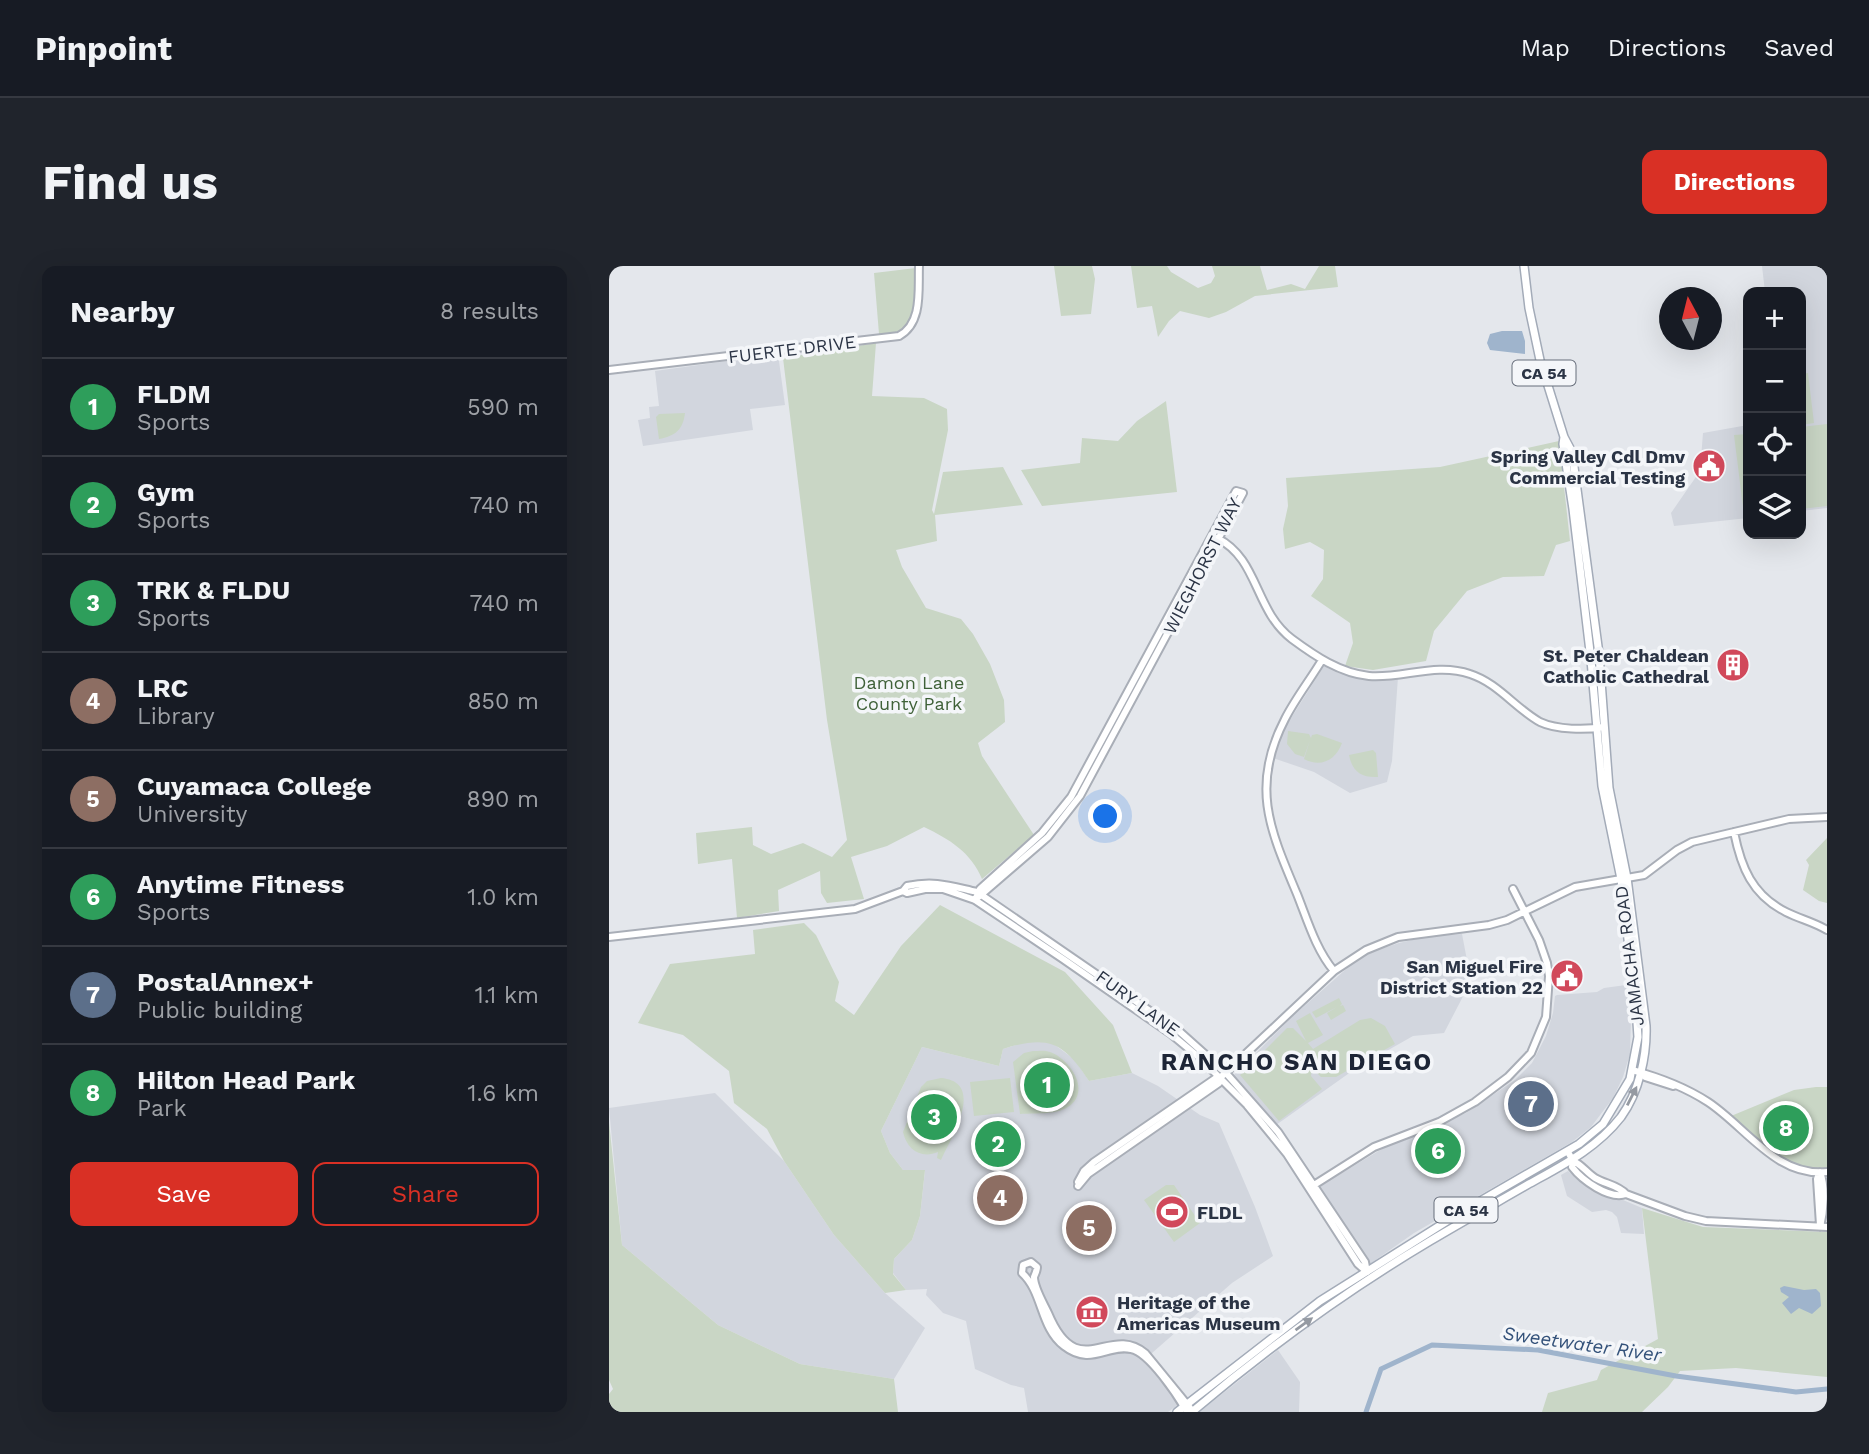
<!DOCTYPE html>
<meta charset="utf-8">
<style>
:root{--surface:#171b24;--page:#20242c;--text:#f1f3f6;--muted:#9ea1a6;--line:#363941;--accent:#d93025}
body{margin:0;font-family:"Work Sans",sans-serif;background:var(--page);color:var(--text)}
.controls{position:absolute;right:21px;top:21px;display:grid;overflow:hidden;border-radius:14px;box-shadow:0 7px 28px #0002}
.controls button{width:63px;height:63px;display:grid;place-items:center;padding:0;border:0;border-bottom:2px solid var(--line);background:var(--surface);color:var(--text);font:35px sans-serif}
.compass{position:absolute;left:1050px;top:21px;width:63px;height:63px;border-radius:50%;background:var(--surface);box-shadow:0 7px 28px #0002;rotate:353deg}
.you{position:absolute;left:497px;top:551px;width:24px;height:24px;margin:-18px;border:5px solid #fff;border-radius:50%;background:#1a73e8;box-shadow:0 0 0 10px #1a73e833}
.badge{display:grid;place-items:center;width:46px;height:46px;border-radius:50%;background:var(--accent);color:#fff;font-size:23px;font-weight:700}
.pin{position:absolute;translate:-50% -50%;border:4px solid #fff;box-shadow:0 2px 7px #0006}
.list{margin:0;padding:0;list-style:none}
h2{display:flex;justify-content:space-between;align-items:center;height:91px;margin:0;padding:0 28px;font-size:30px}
h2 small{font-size:23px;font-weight:400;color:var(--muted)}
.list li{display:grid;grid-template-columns:46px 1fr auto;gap:21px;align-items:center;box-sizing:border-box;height:98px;padding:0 28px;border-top:2px solid var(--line)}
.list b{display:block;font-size:26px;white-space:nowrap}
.list p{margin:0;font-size:23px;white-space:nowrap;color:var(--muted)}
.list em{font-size:23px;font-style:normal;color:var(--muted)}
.actions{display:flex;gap:14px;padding:21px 28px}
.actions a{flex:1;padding:16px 0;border:2px solid var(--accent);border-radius:14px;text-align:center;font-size:24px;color:var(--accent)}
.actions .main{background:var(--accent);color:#fff}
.icon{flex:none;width:38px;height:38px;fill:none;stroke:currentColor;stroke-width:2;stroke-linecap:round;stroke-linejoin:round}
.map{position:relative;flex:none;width:1218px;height:1146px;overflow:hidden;border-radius:14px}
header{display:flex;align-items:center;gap:42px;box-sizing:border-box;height:98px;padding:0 35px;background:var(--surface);border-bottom:2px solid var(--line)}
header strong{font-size:33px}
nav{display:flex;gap:38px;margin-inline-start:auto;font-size:24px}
.intro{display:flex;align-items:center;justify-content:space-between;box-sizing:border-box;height:168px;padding:0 42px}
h1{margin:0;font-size:49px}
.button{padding:18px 32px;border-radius:14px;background:var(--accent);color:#fff;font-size:24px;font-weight:700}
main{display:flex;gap:42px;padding:0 42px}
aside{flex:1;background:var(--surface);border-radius:14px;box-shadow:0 7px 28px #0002}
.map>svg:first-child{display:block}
</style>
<header>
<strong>Pinpoint</strong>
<nav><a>Map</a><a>Directions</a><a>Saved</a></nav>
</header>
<div class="intro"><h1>Find us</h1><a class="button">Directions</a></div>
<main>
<aside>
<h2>Nearby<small>8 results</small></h2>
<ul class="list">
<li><span class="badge" style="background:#2e9e5b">1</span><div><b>FLDM</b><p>Sports</p></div><em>590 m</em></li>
<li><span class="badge" style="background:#2e9e5b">2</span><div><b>Gym</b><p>Sports</p></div><em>740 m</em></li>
<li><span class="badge" style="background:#2e9e5b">3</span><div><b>TRK &amp; FLDU</b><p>Sports</p></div><em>740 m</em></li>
<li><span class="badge" style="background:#8d6e63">4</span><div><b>LRC</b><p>Library</p></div><em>850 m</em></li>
<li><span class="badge" style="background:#8d6e63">5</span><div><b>Cuyamaca College</b><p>University</p></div><em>890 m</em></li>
<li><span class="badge" style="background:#2e9e5b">6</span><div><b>Anytime Fitness</b><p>Sports</p></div><em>1.0 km</em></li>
<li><span class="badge" style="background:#5c6f8a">7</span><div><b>PostalAnnex+</b><p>Public building</p></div><em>1.1 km</em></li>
<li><span class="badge" style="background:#2e9e5b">8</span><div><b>Hilton Head Park</b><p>Park</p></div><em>1.6 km</em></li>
</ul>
<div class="actions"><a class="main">Save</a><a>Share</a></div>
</aside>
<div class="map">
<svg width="1218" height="1146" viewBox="0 0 1218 1146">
<rect width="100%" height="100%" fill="#e4e7ec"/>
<path fill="#d2d6de" d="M1153,0H1218V242L1192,245V26H1156Z
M169,88L176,139L141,143L144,164L34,180L29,154L41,152L40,141L50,140L46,105Z
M1139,159V252L1065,260L1062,247L1091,205L1094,167Z
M715,400L729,407L751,412L789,411L783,495L778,516L741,527L705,506L664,492L677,460Z
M853,668L862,715L835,767L804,770L746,803L667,859L624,810L683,751L744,697L762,686L790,677L820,670Z
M1017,719L1022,752L1021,788L1014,811L1004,832L982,861L963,876L805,967L761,998L711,920L778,880L857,847L906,814L923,797L937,770L944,747L946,730L948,729L988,726L995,722Z
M419,775L442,776L466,794L480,815L523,807L549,820L591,849L610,857L646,941L664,990L623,1017L535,1094L570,1138L559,1146H419L415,1122L402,1119L366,1103L357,1055L334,1047L317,1029L318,1023L297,1024L284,1007L285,993L303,974L311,950L316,905L294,904L281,887L272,865L313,781L390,800L394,783Z
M106,827L175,895L225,969L276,1027L316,1062L285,1113L191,1098L109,1059L13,979L0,842Z
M959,905L974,917L1033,942L1035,968L1012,967L1008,951L1003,946L997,944L983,946L958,930L952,909Z
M669,1084L691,1116L690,1146H590Z"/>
<path fill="#c9d6c5" d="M445,0H483L486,13L482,48L452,50Z
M522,0H558L562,6L589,22L602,17L606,10L603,0H651L658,24L682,18L696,23L710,0H726L729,21L646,30L617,46L600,52L571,45L560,55L549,71L543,40L528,42Z
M307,2C305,35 314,63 273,70L270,68L265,7Z
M267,77L263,130L315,132L338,143L339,164L323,244L325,248L334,206L394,201L414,239L326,249L328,275L287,284L293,301L317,342L352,353L364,368L381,398L395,434L396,456L369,477L373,490L425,569L373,613C362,586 340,573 315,561L278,580L242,591L255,633L218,637L212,627L211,605L169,624L170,645L128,652L123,593L89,598L87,567L143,561L144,579L162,588L194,577L223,591L238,574L218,454L174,92Z
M1199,107L1205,157L1192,159V108Z
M557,135L568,226L433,240L412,204L471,197L473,172L509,175L528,155Z
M76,147C74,164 66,170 50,173L47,151L50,148Z
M1218,158V240L1192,243V161Z
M1139,168V249H1135L1125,169Z
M950,175L961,275L947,279L935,310L894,311L858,325L825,365L817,395L764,404L736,400L744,377L741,357L702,330L714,313L715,284L701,276L676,283L674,263L679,240L677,212L831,201Z
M679,465L700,468L702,472L703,469L708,468L733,477C727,494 712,502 695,493L701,474L695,491L686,488L678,478Z
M764,484L767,487L769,511C752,512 743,505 740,489Z
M1218,572V637L1210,635L1194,624L1200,599L1197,594Z
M331,639L456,706L504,759L523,807L480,815C454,775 439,769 394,783L390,800L313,781L272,865L281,887L294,904H316L311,950L303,974L285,993L284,1008L297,1024L276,1027L225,969L175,895L158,863L125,837L120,805L74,769L29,757L61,698L146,688L144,664L195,657L207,669L230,716L226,735L245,749L292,680Z
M730,732L733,738L731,740L734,739L737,745L722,754L718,747L728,741L707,752L703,746Z
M701,747L714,769L699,777L704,783L751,754L762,752L776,760L786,778L727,811H712L703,802L702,810L713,823L670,855L631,809L678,762H684L697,775L687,755Z
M424,785C430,785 436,784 441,786C461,793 483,825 459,841C448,849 424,847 411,848L404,796L415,787Z
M332,812C377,816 343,870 332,894L328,892L329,886C312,893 298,884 294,866L312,821L318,815Z
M401,812L405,846L365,850L361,816Z
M1207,821H1218V902C1175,906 1152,877 1122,850L1185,824Z
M0,856L13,979L109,1059L191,1098L285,1113L289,1146H0V1128L4,1123L0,1114Z
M557,919H565L591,957L565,976L535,934Z
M1033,942L1094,961L1218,966V1111L1127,1102L1071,1105L1059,1121L1033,1146H933L939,1127L988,1114L992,1104L1049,1073Z"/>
<path fill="#9fb4cc" d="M893,65H913L916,75V88L881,84L878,77L881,68Z
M1175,1020L1195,1024L1207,1023L1211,1027L1212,1040L1203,1048L1190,1042L1182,1048L1173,1037L1180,1031L1172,1026L1171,1022Z"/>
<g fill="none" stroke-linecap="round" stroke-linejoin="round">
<path stroke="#9fb4cc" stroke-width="5" d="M757,1146L772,1103L823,1079L929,1084L1067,1110L1187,1126L1218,1123"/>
<defs>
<path id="secondary" d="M0,104L290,70C314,57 309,24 310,0
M627,225L634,227L471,530L439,571L366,634L371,623L433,567L462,531Z
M608,272C650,293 645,344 683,373C706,390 731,407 760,410C793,413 827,396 861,408C889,417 906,442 931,456C948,464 977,464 995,461
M713,394C701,414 686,433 676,453C641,520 661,564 688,628C698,653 707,684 725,705
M1125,566C1132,601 1143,629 1177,646C1191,653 1205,656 1218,664
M294,625L298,627L316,623H334L366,634L454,693L562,768L592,793L638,839L678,888L749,998L757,1005
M0,671L246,643L294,625L298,620C326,614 341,620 368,626L570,765L617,807L669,866L756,996L758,1006
M1023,804C1049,811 1076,821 1099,836C1137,861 1167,911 1218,906
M1032,806L1036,811L1064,820
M959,886L964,895L963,901C973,914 1000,934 1017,928
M964,895C972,898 978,907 986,912C996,918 1009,919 1017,928L1076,950L1097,955L1218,961
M1211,906C1217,921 1215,945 1211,961
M1210,907L1208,913L1211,959
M469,916L475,905L485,896L607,812L612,811
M705,919L765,881L830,856L866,836L899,811L922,787L937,751L940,710L938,697L930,674L904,623
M469,920L479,908L610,817L612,811L725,705L757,684L789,671L880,659L898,654L966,621L1035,609L1068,584L1083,576L1180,553L1218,551
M578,1146C569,1130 540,1086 522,1083C498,1078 482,1101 455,1080C431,1062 434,1026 413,1007L414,999L422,996L428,1001C428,1005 426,1008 425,1011C425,1022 435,1038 439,1047C469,1119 500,1057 536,1087L581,1142"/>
<path id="primary" d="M568,1146L711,1035L854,945L970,878L994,858L1021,813L1029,771L1027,742L1012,613L993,520L982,394L964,243L954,178L955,171
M583,1146C657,1083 737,1025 821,975C853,956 885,938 918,919C952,900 987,883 1012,851C1030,826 1038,790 1037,760L1018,612L1000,522L990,388L963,186L955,171L931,94L920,42L915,0"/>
</defs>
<use href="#secondary" stroke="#a9aeb7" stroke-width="10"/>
<use href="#primary" stroke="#a3abb8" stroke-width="10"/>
<use href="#secondary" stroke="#fff" stroke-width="6"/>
<use href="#primary" stroke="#fff" stroke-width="7"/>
</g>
<defs><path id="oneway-solid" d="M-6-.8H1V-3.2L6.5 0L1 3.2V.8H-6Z" transform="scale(1.75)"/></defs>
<g fill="#959aa2">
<use href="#oneway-solid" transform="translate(1023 830) rotate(-63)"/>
<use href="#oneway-solid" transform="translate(695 1058) rotate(-36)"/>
</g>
<defs>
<symbol id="civic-disc" viewBox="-11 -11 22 22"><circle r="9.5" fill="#d1495b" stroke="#f4f6f9"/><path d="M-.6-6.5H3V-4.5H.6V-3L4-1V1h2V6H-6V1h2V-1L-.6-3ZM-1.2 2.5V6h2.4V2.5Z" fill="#fff"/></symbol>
<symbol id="building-disc" viewBox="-11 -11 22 22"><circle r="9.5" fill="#d1495b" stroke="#f4f6f9"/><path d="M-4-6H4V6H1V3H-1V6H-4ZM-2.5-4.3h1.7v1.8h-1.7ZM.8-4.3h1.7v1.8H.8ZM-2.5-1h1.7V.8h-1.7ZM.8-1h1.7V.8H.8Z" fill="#fff"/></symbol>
<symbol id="stadium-disc" viewBox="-11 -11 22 22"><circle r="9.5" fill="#d1495b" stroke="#f4f6f9"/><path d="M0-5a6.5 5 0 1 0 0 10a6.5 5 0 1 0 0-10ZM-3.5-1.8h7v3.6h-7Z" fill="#fff"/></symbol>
<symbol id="museum-disc" viewBox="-11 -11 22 22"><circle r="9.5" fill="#d1495b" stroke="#f4f6f9"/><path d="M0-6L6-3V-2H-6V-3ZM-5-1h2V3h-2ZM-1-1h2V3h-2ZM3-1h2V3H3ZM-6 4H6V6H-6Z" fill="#fff"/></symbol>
</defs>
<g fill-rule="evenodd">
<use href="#civic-disc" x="1081" y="181" width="38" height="38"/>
<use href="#building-disc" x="1105" y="380" width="38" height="38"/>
<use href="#civic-disc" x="939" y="691" width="38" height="38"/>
<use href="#stadium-disc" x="544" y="927" width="38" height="38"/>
<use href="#museum-disc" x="464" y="1027" width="38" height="38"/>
</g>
<g text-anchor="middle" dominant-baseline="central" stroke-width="7" stroke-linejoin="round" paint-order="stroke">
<g fill="#f4f6f9" stroke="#676e7b" stroke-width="2">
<rect x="903.5" y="94.5" width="63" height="25" rx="5"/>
<rect x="825.5" y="931.5" width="63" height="25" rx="5"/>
</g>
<g font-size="16" font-weight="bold" fill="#2b3445">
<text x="935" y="107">CA 54</text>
<text x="857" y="944">CA 54</text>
</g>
<g font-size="18" fill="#2b3445" stroke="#f4f6f9">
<text transform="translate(183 83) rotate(-7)">FUERTE DRIVE</text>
<text transform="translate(593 300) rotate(-63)">WIEGHORST WAY</text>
<text transform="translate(1020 690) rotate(-97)">JAMACHA ROAD</text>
<text transform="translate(529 737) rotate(36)">FURY LANE</text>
</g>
<g font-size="18" font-weight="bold" fill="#2b3445" stroke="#f4f6f9" text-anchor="end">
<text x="1076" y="190">Spring Valley Cdl Dmv<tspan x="1076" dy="21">Commercial Testing</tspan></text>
<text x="1100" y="389">St. Peter Chaldean<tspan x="1100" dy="21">Catholic Cathedral</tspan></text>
<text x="934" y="700">San Miguel Fire<tspan x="934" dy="21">District Station 22</tspan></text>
<text x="588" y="946" text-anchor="start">FLDL</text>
<text x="508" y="1036" text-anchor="start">Heritage of the<tspan x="508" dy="21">Americas Museum</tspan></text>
</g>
<g font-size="18" fill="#3f6138" stroke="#f4f6f9">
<text x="300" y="416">Damon Lane<tspan x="300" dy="21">County Park</tspan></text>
</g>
<g font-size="19" font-style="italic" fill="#34527a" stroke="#f4f6f9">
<text transform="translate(973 1078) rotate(8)">Sweetwater River</text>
</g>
<g font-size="24" font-weight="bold" letter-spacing="2" fill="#1d2536" stroke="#f4f6f9">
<text x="688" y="796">RANCHO SAN DIEGO</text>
</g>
</g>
</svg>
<div class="controls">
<button>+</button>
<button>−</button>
<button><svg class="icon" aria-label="locate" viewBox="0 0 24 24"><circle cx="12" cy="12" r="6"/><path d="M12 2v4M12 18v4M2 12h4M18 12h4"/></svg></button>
<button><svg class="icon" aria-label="layers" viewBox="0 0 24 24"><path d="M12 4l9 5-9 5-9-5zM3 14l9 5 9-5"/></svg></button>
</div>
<svg class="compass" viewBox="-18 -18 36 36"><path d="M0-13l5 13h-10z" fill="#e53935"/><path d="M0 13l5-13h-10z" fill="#9ea1a6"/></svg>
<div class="you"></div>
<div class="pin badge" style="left:438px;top:819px;background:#2e9e5b">1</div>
<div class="pin badge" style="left:389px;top:878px;background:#2e9e5b">2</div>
<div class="pin badge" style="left:325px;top:851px;background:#2e9e5b">3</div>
<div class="pin badge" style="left:391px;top:932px;background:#8d6e63">4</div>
<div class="pin badge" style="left:480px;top:962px;background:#8d6e63">5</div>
<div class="pin badge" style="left:829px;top:885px;background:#2e9e5b">6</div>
<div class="pin badge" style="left:922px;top:838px;background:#5c6f8a">7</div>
<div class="pin badge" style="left:1177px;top:862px;background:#2e9e5b">8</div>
</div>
</main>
